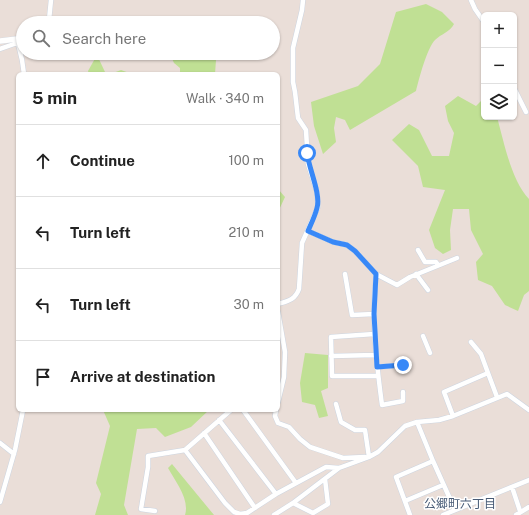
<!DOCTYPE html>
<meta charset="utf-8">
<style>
:root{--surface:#fff;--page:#f2f2f2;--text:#222;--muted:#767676;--line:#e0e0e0}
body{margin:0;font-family:"Public Sans","Noto Sans JP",sans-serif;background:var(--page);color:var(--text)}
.controls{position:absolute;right:12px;top:12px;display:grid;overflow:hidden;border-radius:6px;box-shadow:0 1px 3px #0004}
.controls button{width:36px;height:36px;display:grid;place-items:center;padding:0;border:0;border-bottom:1px solid var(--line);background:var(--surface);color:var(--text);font:20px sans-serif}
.stop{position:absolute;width:12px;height:12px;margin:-9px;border:3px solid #3888f7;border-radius:50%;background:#fff}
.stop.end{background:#3888f7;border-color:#fff;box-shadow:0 1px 4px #0008}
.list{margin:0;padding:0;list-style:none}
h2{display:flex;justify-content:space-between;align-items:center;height:52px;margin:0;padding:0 16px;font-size:17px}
h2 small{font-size:13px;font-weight:400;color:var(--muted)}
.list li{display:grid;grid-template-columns:26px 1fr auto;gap:12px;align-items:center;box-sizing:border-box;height:72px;padding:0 16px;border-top:1px solid var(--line)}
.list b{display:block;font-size:15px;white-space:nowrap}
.list em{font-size:13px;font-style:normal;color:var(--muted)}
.icon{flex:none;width:22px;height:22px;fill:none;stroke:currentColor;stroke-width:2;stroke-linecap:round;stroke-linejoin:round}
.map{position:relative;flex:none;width:529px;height:515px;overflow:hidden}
.search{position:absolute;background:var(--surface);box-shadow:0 1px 3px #0004;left:16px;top:16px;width:264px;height:44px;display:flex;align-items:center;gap:10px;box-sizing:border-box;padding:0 14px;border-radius:22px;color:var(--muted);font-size:15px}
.panel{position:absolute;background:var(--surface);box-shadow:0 1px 3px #0004;left:16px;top:72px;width:264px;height:340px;border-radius:6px}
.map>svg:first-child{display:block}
</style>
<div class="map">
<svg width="529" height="515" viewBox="0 0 529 515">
<rect width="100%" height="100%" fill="#eaded8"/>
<path fill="#c0e094" d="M426,4L442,12L454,24C450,32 441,34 435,40C427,48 419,79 416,91L350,130L345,120L336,117L334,128L336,142L323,154L314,126L311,102L358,86L380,64L396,12Z
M172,53H227L216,60L215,74H180V68L174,63L170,54Z
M97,55L105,72L113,73L121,70L132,74H89L88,71Z
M458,96L476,106L484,98V117H497C504,142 511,180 529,199V291L524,295L518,311L505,305L492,286L478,280L476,262L483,254L471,230L469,209H453L450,230L451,250L443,254L435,248L429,230L445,190L423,187L418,166L392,140L409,124L419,130L432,156H449L454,133L448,121L445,106Z
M278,189L285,197L278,212Z
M305,353L328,355V388L321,391L328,416L319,418L315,405L302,402L300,383Z
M103,410H209L191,427L165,437L156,428L137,429L124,505L128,515H95L101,494L96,483L110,426Z
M172,464L214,515H185C190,499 175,481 168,468Z"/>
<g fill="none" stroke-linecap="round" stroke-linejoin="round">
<defs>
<path id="minor" d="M471,0L475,9L484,22
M49,20L59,23
M46,23L49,20L51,0
M23,38L17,39L22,60L24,74
M0,49L17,43
M514,88L526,112
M308,231L333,242L347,245L355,251L376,274C375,288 374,301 374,315C374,345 378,375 382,405L403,401V392
M418,250L425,262H436L438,265
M345,274L352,315L374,314
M376,274L397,285L410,277L457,258
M416,274L428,290
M278,304C288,301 295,300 299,289L302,243L318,207L317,192L308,164L306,130L298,118L295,92L293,82V48L302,10L303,0
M278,312L285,352L284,377L278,402
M374,334L331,337L332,376H378
M423,336L430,353
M471,342L481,354L488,373
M331,356L376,355
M377,367L403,365
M336,404L341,422L355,430H365L369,457
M243,410L296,483
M276,410L275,416L278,423L289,427L300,439L310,447L343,458L365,457
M453,416L444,392L488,373L497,397
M219,420L276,494
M417,422L433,461L455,510
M204,433L255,508
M0,443L14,454
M185,450L225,503L234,512L240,514L247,513L276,494L326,467L339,468L369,457L378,452L405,426L417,422L439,420L453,416L507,394L529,410
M512,487L520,511
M405,501L443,485
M0,502L15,450L23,410
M293,503L313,513L328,504L325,479
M155,511L141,509L148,467V456L185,450L231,410
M274,515L293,503L339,468
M410,515L396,477L433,461
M443,515L529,480
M516,515L529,507"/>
<path id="tertiary" d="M0,41L17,39"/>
</defs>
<use href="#minor" stroke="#cdd5e0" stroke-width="5.5"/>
<use href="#tertiary" stroke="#cdd5e0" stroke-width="6"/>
<use href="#minor" stroke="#fff" stroke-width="4.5"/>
<use href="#tertiary" stroke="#fff" stroke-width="5.5"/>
</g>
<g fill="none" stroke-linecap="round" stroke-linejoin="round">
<path stroke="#3888f7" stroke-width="5" d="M307,153C309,169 321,194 317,208C315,216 311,224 308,231L333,242L347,245L355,251L376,274L374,314L377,367L403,365"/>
</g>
<g text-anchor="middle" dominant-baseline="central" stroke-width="3" stroke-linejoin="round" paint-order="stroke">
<g font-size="12" fill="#485b76" stroke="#fff">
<text x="460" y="504">公郷町六丁目</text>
</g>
</g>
</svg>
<div class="controls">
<button>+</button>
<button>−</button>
<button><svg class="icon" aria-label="layers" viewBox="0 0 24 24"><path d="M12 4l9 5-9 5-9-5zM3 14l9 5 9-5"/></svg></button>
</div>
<div class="stop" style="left:307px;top:153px"></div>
<div class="stop end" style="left:403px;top:365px"></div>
<div class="search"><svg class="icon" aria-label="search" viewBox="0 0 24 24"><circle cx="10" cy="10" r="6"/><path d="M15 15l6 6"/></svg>Search here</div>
<section class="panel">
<h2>5 min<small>Walk · 340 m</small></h2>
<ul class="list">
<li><svg class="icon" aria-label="ahead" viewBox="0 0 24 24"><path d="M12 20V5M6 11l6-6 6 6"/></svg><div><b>Continue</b></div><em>100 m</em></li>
<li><svg class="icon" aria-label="left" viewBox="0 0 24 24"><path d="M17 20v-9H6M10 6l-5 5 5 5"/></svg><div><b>Turn left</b></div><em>210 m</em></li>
<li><svg class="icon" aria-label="left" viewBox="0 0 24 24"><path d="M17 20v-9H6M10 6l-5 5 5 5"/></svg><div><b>Turn left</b></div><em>30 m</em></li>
<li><svg class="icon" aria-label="arrive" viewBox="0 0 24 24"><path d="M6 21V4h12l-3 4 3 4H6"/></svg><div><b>Arrive at destination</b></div></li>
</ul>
</section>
</div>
